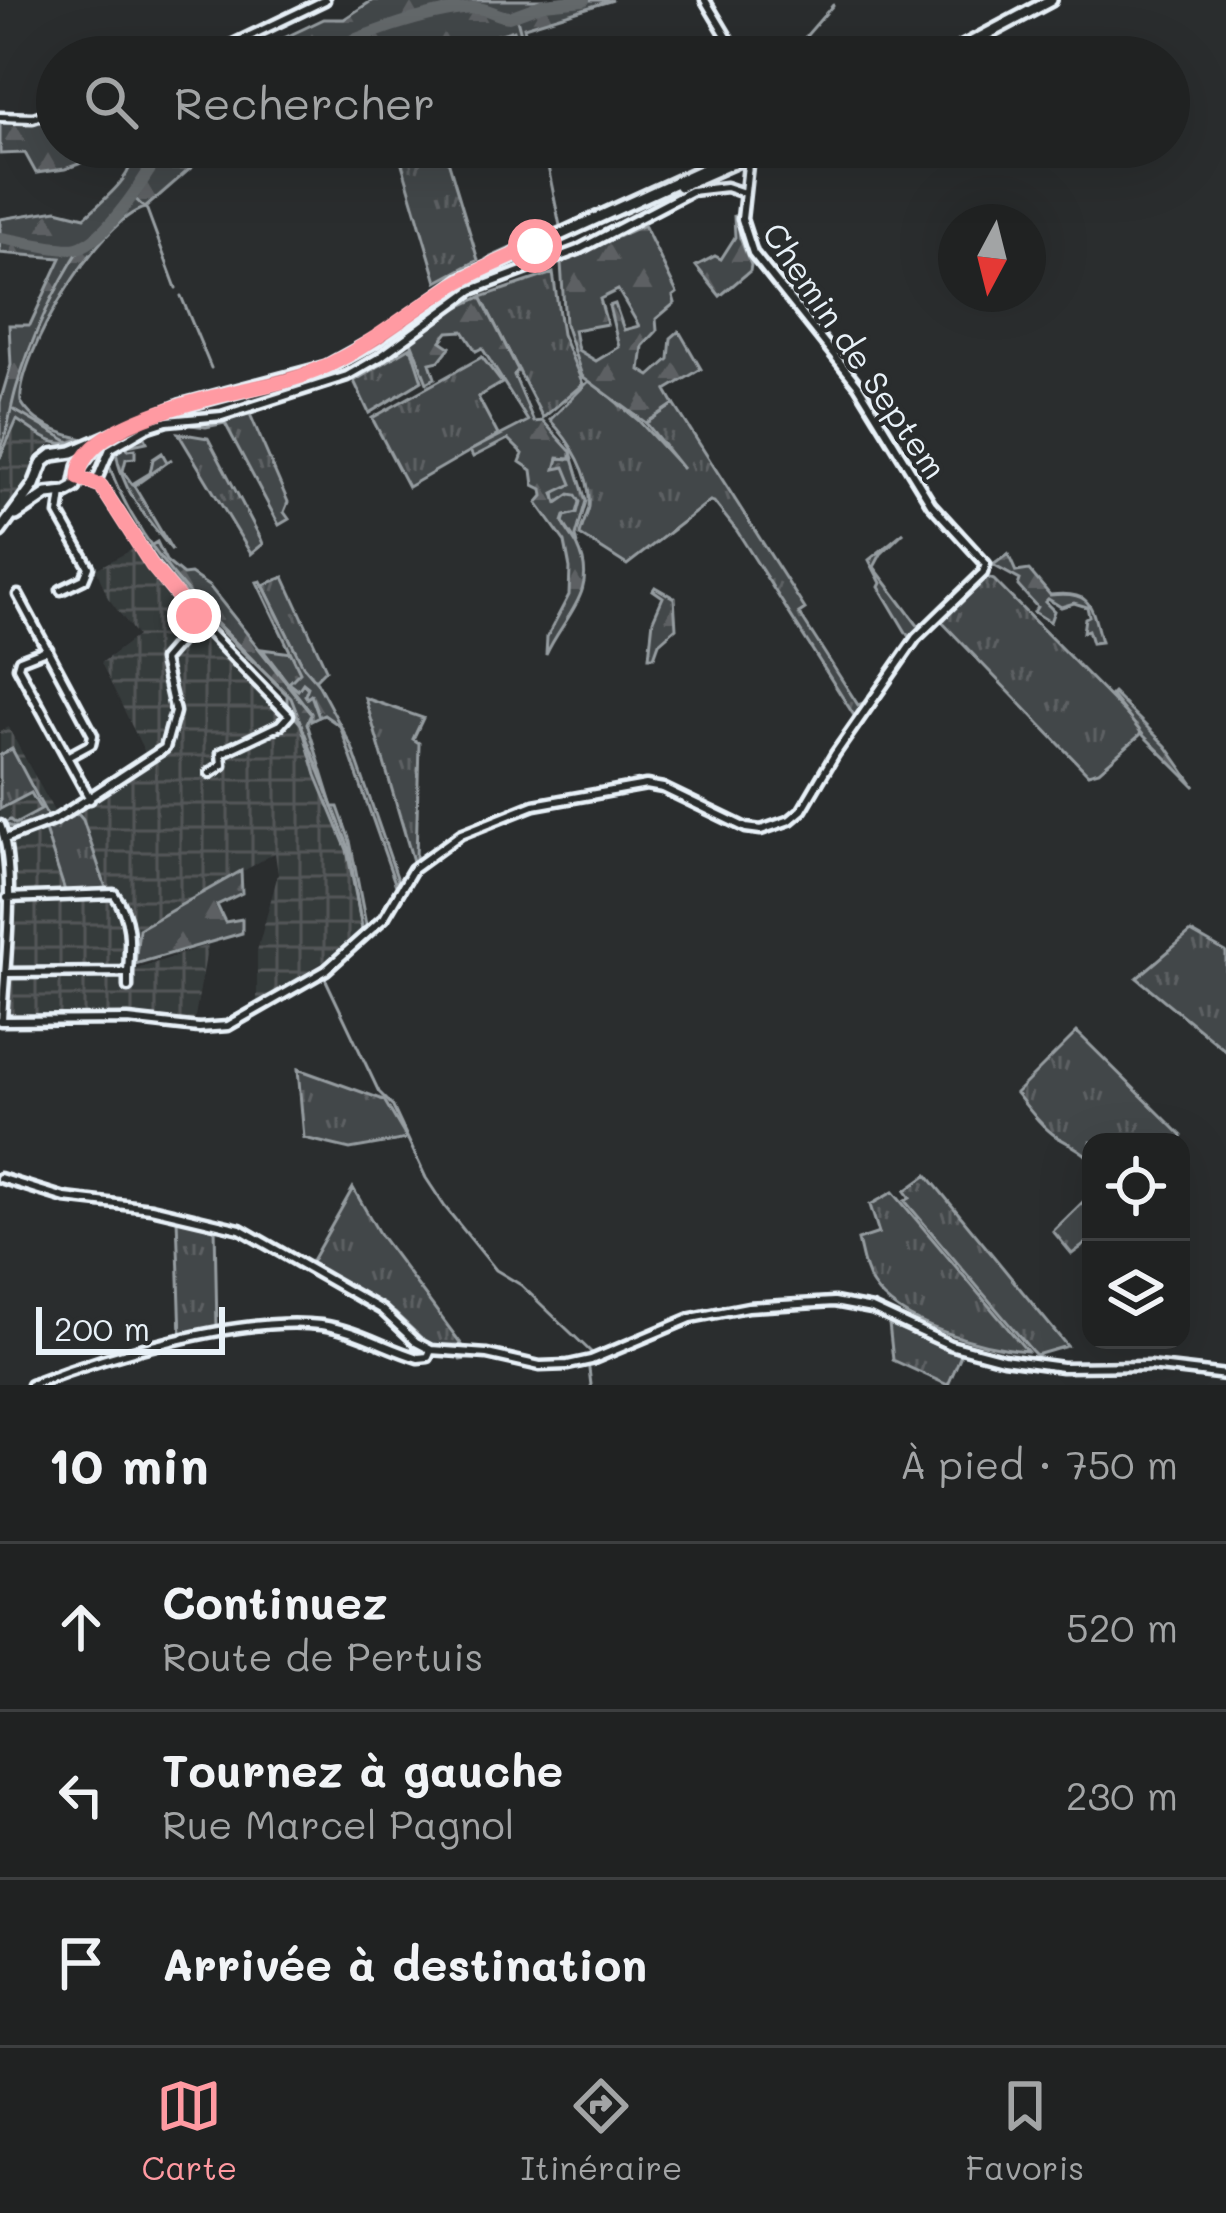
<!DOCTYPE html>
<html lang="fr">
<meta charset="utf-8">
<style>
:root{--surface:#202222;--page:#282a2a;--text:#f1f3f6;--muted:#a2a4a5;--line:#3d3f40;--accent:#ff9aa2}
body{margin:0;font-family:Mali,sans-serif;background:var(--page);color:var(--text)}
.controls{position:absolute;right:36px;bottom:36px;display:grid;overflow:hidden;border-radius:24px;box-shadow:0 12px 48px #0002}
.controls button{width:108px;height:108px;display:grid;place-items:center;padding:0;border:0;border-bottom:3px solid var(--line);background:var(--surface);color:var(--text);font:60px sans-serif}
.compass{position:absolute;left:938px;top:204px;width:108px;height:108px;border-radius:50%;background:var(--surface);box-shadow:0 12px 48px #0002;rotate:187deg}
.scale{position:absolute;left:36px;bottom:30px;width:189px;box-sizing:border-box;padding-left:12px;border:6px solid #e8f1f8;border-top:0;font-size:33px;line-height:42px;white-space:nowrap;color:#e8f1f8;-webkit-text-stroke:9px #2a2d2e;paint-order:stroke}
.stop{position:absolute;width:36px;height:36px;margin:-27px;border:9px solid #ff9aa2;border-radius:50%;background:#fff}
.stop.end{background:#ff9aa2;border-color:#fff;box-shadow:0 3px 12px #0008}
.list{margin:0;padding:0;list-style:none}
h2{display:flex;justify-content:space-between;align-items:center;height:156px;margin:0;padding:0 48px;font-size:51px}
h2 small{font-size:39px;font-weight:400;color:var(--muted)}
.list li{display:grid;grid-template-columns:78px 1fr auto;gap:36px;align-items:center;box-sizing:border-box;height:168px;padding:0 48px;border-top:3px solid var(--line)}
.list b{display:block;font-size:45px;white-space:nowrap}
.list p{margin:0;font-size:39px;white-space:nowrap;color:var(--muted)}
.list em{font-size:39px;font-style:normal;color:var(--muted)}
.icon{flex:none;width:66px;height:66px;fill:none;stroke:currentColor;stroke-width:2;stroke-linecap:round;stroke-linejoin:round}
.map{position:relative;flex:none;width:1226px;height:1385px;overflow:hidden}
.search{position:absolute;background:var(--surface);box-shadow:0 12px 48px #0002;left:36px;right:36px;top:36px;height:132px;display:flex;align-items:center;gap:30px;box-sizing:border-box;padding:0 42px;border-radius:66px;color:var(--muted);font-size:45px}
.sheet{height:660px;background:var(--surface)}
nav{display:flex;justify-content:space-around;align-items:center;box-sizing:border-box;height:168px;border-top:3px solid var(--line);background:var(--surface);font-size:33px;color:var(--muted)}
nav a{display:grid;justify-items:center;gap:6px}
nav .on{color:var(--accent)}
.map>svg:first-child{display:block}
</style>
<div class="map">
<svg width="1226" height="1385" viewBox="0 0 1226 1385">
<defs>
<pattern id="industrial-grid" width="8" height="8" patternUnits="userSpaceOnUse" patternTransform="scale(3)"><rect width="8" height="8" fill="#363a3b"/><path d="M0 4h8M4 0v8" fill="none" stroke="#535758"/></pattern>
<pattern id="grass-tufts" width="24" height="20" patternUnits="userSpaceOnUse" patternTransform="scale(3)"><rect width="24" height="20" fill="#424648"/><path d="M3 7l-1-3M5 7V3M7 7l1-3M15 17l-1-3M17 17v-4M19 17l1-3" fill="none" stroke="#5d6163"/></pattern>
<pattern id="forest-firs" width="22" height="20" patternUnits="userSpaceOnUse" patternTransform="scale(3)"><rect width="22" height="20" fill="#424648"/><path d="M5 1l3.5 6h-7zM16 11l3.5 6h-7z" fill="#5d6163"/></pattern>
</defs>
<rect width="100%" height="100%" fill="#2a2d2e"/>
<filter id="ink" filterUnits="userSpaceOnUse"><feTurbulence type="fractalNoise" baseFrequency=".00833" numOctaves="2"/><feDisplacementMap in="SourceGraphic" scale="24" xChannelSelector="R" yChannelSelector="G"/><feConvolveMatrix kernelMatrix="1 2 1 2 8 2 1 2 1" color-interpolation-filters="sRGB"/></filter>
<g filter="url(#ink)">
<path fill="url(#industrial-grid)" d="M17,419L53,443L36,454L24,491L0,520V458Z
M133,549L195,624L245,675L294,713L301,724L316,775L347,850L362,927L324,961L257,1004V951L278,874L275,853L123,939V963L134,970L208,945L194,1022L124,1013L0,1016V731L8,727L55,813L146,755L101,663L137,636L108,598L96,569Z"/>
<path fill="url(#grass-tufts)" stroke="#959ca0" stroke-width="3" d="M397,147H444L478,260L437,282Z
M553,273L562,334L583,384L543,418L481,297Z
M411,347L422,381L369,413L354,381Z
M482,357L502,383L478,397L498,435L408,487L372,418Z
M590,380L638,420L683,469L646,423L674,404L805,609L799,613L858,705L869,701L910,639L879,587L881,583L869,560L904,532L881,554L874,567L919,627L982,571L931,622L857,717H855L737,531L714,502L710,501L627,565L580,535C582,525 587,516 589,507C592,475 570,441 550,420Z
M250,414L288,502L284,512L289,519L279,525L225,423L206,427L191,425Z
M178,433L208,438L261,539L263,544L251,554Z
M570,449L586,501L576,536L578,545L563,522L561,503H556L554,471L558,458L571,459Z
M984,576L994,580L1141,729L1140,735L1099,771L1088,774L940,620Z
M284,577L326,669L315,680L303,666L263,585Z
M262,649L291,653L301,672L290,682L298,689L302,682C312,691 317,703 319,717L311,721V713Z
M365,698L423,718L413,739L419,743L416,859L413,861Z
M12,749L48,817L14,828L4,823L10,820L15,824L41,810L31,793L0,809V755Z
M78,814L83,820L106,888L65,891L45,830Z
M1191,932L1226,952V1051L1137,978Z
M1077,1032L1182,1136L1180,1142H1091V1159C1080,1149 1070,1144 1057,1137C1041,1126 1028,1108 1016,1093Z
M298,1069L384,1100L407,1139L350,1149L304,1138Z
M927,1175L1067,1346L1036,1355L1031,1350L905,1201L910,1198L905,1191Z
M353,1188L380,1235L462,1345H429L395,1313L310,1264Z
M893,1192L1027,1351C981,1347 899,1325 873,1285C864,1272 862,1255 858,1240L879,1233L870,1205Z
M1091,1194V1240L1072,1254L1053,1231Z
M177,1217L215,1226L217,1328L181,1337Z
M889,1324L961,1355L948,1385L893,1360Z"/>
<path fill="url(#forest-firs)" stroke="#959ca0" stroke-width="3" fill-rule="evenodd" d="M373,0H613L524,27L531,57H522L514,30L423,57H244L324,19H344Z
M57,116V147H126L65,169L36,173L25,153L0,154V120L26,124Z
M132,147H215L145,208C101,217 16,358 21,402C33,423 58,433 80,438C56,453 38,433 17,420L0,458V402L11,365L9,325H30L61,258L0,253V219L57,210L85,217C104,199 138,175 132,147Z
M737,215L740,238L751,265L750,271L720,296L696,266L715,256L721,259L735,237L734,216Z
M644,225L677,293L673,296L675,303L656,319L657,331L643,346L640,370L650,376L669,359L671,338L679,331L701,369L666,390L674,404L646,423L582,376L565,324L561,263ZM618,290L639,326L624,330L615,304L609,306L619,347L596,361L578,350L574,330L607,324L600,299Z
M481,297L518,370L514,375L534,422L543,421L571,452V459L558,458L555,469L565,467L572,484L554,493L557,503L570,494L576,495L580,502L577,513L565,516L563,522C567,532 574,538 578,547C600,592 562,618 546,655L547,637L569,595L570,568L565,542L537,503L543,496L542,489L534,485L532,470L520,462L523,454L508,439L473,457L470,451L528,421L482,348L476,351L463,331L448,332L441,341L450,347L439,361L430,363L435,378L427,383L410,339L448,312Z
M144,435L147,442L127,446L128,450L135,449V458L126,459L123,471L132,484L150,473L153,459L162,453L167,462L172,459L134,486L172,550C148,520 122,492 116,452Z
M157,542L166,561L183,575L191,574L210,587L311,714L307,723L333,807H338L350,841L367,930L362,927L347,850L316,775L301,724L287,708V695C239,647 188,603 147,548Z
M1008,554L1016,572L1029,570L1050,595C1093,590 1091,606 1101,642L1092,643L1088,630L1083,632L1085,618L1089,616L1087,607L1074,603L1061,607L1048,599L1045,602L1054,611L1050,622L1034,612L1037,607L1018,586L1020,580L993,565Z
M261,581L303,666L317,682L352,747L398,880L395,883L340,726L324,715L319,717L311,695L307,698L305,695L308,687L303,683L298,690L289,683L300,672L257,582Z
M655,587L674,598L676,628L659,643L654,657H649L653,620L663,597L653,590Z
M1113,693L1166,746L1195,787L1144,736L1111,695Z
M241,871L242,893L217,905L225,922L242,919V933L135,964L139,929Z"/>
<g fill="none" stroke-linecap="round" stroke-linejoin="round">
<path stroke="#989fa3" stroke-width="3" d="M516,15L527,57
M788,57L833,5
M131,195L147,210L176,288
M486,259L560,226L544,147
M181,296L211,368
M14,410L75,445
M0,451C9,429 10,408 17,386C32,337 54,289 82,246
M94,456L109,465C142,560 222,627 291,698L349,848L362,931L322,967L325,978L379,1092L392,1105L426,1178L445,1207L496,1270L521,1285L592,1353
M648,1339L663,1333
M460,1360C483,1356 501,1363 525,1367C566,1374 596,1362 634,1345
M589,1369L591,1385"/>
<path stroke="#63686b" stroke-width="12" d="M312,57C362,36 420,12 474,8C487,7 496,16 509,17L544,4L584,0
M0,238C19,240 60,252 77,248C107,241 148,173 164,147"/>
<defs>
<path id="minor" d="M705,0L739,57
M206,57L325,0
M0,117L33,118L57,110
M96,482L110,449L148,427L167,421L222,416L347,376L380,357L472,290L578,250L691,191L726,187L744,193
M61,590L84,579L89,567L59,514L62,493
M18,595L93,735L91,744L67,757
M196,619L289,715L280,725L221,753L222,765L210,773
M48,649L20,660L18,667L90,799
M0,825C18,869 4,971 2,1021
M5,839L55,820L165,748L175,712L163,660L195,623L194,617L152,565L101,486L79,478
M5,973L128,972C130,944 132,917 114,894L7,898
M128,987V972
M0,1021L128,1020L199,1028L228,1026L326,970L384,918L413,869L461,834L534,805L646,785L663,788L746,828L761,830L790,820L802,810L835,754L916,638L983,573L986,564L931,504L858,385L753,253L742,219L749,156
M0,1178L65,1198L151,1208L240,1229L382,1310L416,1342L431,1350L487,1354L540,1366L568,1365L591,1360L691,1318L748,1307L834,1302L872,1309L950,1345L1003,1359L1062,1367L1150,1366L1226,1375
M31,1385C105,1356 242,1315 321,1325C356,1330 385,1348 418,1358L428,1357L431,1350"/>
<path id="major" d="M944,57L1051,0
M680,186L769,147
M16,515L47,494L66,492L75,487L79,467L95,447
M0,531L34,485L43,462L52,455L72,452L180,406L327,367L376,340L461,280L753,147"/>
</defs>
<use href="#minor" stroke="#e8f1f8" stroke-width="15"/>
<use href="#major" stroke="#e8f1f8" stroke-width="18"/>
<use href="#minor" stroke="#2a2d2e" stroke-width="6"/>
<use href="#major" stroke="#2a2d2e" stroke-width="9"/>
</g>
</g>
<g fill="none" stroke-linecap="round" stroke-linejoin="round" filter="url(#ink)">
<path stroke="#ff9aa2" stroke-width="15" d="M194,616L152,566L101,486L79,478C79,416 238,393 285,381C349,364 390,325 444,291C472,272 504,260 535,246"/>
</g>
<g text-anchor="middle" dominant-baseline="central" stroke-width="9" stroke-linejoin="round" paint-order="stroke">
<g font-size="33" fill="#e8f1f8" stroke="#2a2d2e">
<text transform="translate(856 350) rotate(56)">Chemin de Septem</text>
</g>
</g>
</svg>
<div class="controls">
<button><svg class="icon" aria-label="locate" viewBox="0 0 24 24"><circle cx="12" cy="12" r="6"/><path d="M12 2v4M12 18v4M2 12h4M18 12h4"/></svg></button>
<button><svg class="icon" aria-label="layers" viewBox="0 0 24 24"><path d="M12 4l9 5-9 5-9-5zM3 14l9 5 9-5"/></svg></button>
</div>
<svg class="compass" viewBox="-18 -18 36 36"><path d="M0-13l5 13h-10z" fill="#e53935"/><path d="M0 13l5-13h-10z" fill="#a2a4a5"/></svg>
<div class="scale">200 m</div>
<div class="stop" style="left:535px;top:246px"></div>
<div class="stop end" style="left:194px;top:616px"></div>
<div class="search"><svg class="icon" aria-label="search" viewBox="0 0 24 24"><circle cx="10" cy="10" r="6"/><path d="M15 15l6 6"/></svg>Rechercher</div>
</div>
<section class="sheet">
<h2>10 min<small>À pied · 750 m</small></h2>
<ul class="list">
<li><svg class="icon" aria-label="ahead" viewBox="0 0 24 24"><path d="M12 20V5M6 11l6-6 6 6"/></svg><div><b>Continuez</b><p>Route de Pertuis</p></div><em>520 m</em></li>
<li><svg class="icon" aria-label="left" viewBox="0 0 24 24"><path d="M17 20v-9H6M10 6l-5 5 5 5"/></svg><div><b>Tournez à gauche</b><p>Rue Marcel Pagnol</p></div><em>230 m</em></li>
<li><svg class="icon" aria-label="arrive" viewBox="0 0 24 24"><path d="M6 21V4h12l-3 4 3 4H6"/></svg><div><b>Arrivée à destination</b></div></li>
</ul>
</section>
<nav>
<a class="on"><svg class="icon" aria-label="map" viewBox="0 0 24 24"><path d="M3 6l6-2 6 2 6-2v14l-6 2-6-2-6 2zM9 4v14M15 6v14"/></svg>Carte</a>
<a><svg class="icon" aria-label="directions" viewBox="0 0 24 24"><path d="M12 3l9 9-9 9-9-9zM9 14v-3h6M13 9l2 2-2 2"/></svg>Itinéraire</a>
<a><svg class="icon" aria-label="saved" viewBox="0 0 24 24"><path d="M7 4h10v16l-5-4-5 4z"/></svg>Favoris</a>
</nav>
